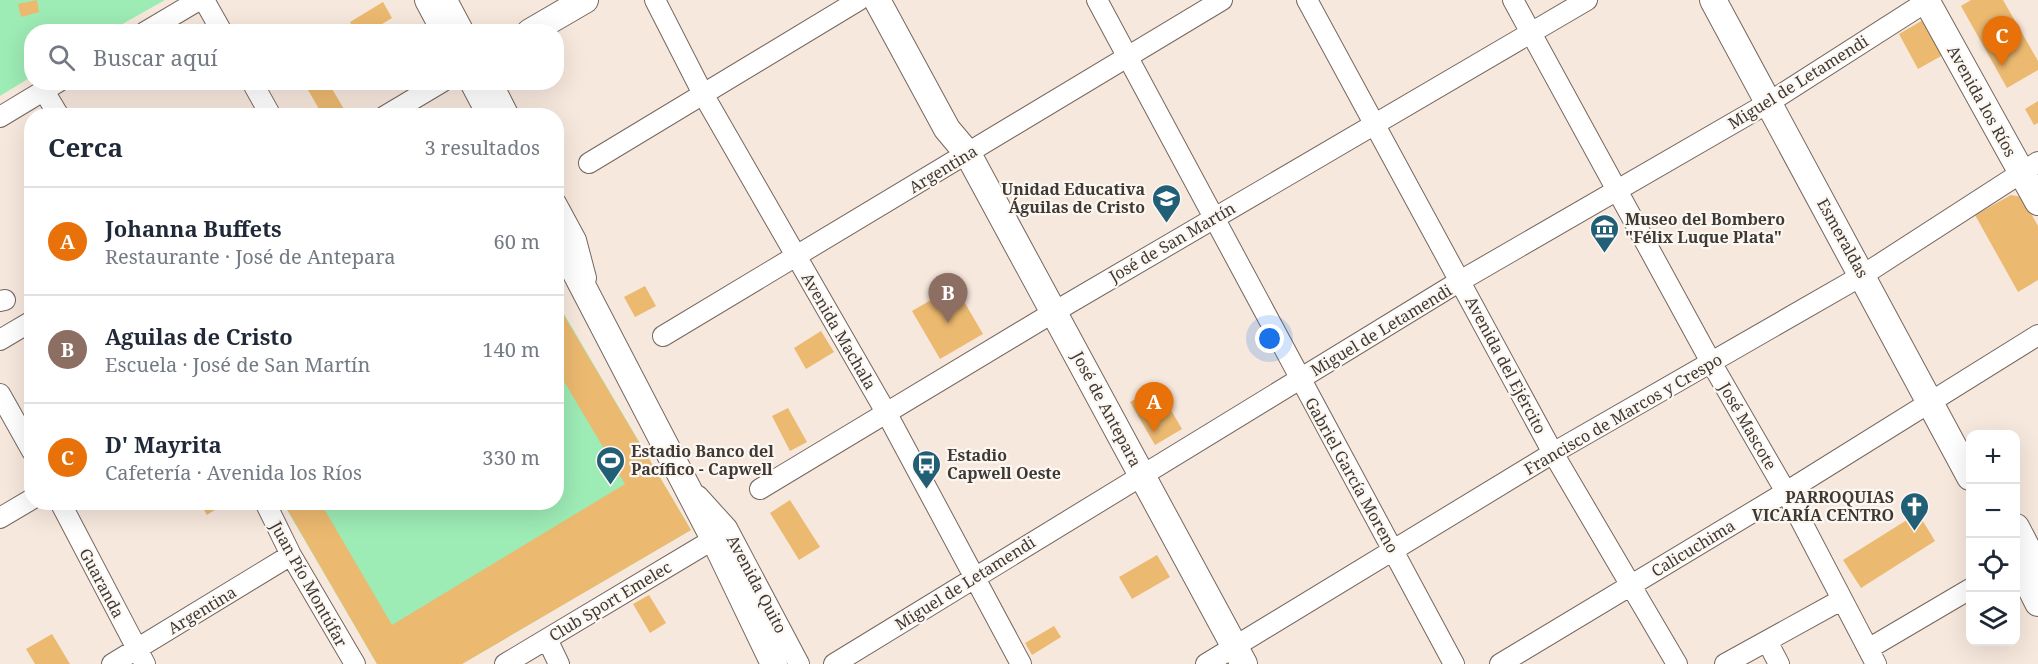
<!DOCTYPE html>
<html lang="es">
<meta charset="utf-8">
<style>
:root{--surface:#fff;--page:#f6f6f7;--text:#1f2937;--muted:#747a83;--line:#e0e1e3;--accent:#db2777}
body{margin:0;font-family:"Noto Serif",serif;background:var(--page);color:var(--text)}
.controls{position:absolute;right:18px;bottom:18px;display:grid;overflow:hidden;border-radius:12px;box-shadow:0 6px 24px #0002}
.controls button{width:54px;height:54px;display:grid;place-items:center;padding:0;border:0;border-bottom:2px solid var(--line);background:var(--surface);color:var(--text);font:30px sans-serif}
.you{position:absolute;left:1270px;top:339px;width:21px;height:21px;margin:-15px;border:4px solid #fff;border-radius:50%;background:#1a73e8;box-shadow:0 0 0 9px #1a73e833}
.badge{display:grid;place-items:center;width:39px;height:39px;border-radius:50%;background:var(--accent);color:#fff;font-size:20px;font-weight:700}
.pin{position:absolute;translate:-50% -50px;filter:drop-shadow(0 2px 3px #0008)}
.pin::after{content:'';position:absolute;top:32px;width:21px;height:18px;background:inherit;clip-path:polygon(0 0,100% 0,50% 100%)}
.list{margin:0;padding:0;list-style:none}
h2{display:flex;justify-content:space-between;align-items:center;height:78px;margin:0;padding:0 24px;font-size:26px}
h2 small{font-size:20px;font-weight:400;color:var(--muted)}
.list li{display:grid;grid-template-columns:39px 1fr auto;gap:18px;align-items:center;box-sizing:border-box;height:108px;padding:0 24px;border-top:2px solid var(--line)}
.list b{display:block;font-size:22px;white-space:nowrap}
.list p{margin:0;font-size:20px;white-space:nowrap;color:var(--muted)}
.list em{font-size:20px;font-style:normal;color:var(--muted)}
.icon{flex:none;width:33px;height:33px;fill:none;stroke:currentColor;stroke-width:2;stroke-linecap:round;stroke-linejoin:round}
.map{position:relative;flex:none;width:2038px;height:664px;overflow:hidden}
.search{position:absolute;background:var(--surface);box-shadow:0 6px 24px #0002;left:24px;top:24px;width:540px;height:66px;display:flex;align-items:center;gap:15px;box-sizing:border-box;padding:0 21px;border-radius:24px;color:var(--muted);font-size:22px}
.panel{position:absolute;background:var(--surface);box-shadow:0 6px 24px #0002;left:24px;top:108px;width:540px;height:402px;border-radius:24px}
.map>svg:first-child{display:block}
</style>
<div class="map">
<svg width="2038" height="664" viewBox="0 0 2038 664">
<rect width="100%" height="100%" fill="#f7e8dd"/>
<path fill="#9debb5" d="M0,0H165L110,31L32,32L31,77L0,96Z
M557,302L691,530L462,664H377L283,503L556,502Z"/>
<path fill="#ecb970" d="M37,0L39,12L21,17L18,4Z
M1971,0H2003L2038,61V70L2007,88L1961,6Z
M383,2L392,18L369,32H355L350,22Z
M1923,20L1943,55L1918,69L1899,34Z
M320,82H328L348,116H323L308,90Z
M2038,101V123L2034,125L2025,109Z
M2011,195L2022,197L2038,226V280L2018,292L1975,215Z
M645,286L656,306L635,317L624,297Z
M955,286L983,334L940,359L912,311Z
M556,302L691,530L462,664H377L283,502H320L392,625L625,484L556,368Z
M821,331L834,352L806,369L794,348Z
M1157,386L1182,429L1155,445L1130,402Z
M788,408L807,442L790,451L772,416Z
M790,500L820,547L799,560L770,513Z
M199,502H227L207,515Z
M1918,513L1935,541L1861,588L1843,560Z
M1157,555L1170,577L1132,599L1119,577Z
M649,595L666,623L650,633L633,604Z
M1054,626L1061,637L1032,655L1025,643Z
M52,634L70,664H35L26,649Z"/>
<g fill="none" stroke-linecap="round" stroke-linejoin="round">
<defs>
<path id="minor" d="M204,0L222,32
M447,0L464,32
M655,0L703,94L887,414L1021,664
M1097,0L1454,664
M1307,0L1553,453L1677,664
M1513,0L1712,364L1786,492L1876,664
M145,32L199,0
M252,82L271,116
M492,82L509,116
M44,91L59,116
M385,116L442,82
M0,117L58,82
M589,163L859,0
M556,203L576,240L586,278
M0,301L5,300
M663,336L1222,0
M0,340L32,321
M0,394L32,451
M760,489L1054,312L1587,0
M698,496L727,528L799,664
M60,502L145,664
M265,502L291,555L355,664
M0,518L32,499
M547,639L559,664
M1767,641L1779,664
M1868,649L1970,589
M112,664L291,555
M505,664L714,539
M834,664L1460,281L1768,103L1929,0
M1206,664L1553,453L1863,275L2038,162
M1500,664L1786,492L2038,335
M1725,664L1841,600"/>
<path id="major" d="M428,0L445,32
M877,0L947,129L968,154L1244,664
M1713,0L1970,477
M1926,0L2038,202
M530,32L585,0
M473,82L491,116
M556,235L714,539L774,664
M2016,527L2038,569
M2016,559L2038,603"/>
</defs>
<use href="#minor" stroke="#75675e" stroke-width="22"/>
<use href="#major" stroke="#75675e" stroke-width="28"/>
<use href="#minor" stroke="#fff" stroke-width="20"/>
<use href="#major" stroke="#fff" stroke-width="26"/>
</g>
<defs>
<symbol id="school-pin" viewBox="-11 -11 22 30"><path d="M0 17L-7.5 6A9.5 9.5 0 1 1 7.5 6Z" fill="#215f76" stroke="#fdf7f2"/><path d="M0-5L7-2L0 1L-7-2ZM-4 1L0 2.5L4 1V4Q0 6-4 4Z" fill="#fff"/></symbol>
<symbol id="museum-pin" viewBox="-11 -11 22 30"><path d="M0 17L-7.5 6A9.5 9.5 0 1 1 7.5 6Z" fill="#215f76" stroke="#fdf7f2"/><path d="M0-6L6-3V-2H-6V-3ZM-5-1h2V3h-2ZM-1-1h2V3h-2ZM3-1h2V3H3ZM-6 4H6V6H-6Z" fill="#fff"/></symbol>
<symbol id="stadium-pin" viewBox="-11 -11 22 30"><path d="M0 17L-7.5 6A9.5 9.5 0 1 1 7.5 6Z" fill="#215f76" stroke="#fdf7f2"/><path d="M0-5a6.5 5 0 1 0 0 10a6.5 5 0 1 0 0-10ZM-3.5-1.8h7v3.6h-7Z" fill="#fff"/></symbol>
<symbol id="bus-pin" viewBox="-11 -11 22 30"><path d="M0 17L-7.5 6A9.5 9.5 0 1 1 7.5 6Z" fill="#215f76" stroke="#fdf7f2"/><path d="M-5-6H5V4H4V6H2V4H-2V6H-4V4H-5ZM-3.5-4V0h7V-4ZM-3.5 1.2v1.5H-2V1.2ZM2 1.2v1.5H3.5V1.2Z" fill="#fff"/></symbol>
<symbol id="church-pin" viewBox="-11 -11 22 30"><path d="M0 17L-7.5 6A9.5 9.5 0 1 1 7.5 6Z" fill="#215f76" stroke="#fdf7f2"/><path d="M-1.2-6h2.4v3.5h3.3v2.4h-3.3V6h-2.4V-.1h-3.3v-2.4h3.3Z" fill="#fff"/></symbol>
</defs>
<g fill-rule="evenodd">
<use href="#school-pin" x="1150" y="182" width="33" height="45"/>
<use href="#museum-pin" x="1588" y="212" width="33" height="45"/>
<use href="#stadium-pin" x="594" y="444" width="33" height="45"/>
<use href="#bus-pin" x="910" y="448" width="33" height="45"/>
<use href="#church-pin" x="1898" y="490" width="33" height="45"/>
</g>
<g text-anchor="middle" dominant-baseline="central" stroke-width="4.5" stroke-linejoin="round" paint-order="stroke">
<g font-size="16" fill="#3f3935" stroke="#fdf7f2">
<text transform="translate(1798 82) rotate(-32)">Miguel de Letamendi</text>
<text transform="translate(1982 101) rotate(61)">Avenida los Ríos</text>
<text transform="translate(943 169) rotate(-31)">Argentina</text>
<text transform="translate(1843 238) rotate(61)">Esmeraldas</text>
<text transform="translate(1172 242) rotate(-30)">José de San Martín</text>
<text transform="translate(1381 330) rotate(-31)">Miguel de Letamendi</text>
<text transform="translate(839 331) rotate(60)">Avenida Machala</text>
<text transform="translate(1506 365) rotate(62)">Avenida del Ejército</text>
<text transform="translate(1107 409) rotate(62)">José de Antepara</text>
<text transform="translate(1623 414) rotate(-30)">Francisco de Marcos y Crespo</text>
<text transform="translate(1748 426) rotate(60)">José Mascote</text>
<text transform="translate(1352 475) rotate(61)">Gabriel García Moreno</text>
<text transform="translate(1693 548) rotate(-31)">Calicuchima</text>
<text transform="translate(102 583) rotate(62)">Guaranda</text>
<text transform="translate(965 583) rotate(-32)">Miguel de Letamendi</text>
<text transform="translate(309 584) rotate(61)">Juan Pío Montúfar</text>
<text transform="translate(757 584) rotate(62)">Avenida Quito</text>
<text transform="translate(610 601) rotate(-31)">Club Sport Emelec</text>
<text transform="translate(202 610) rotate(-31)">Argentina</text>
</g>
<g font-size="16" font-weight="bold" fill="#3f3935" stroke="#fdf7f2" text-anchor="start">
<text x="1145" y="189" text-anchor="end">Unidad Educativa<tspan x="1145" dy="18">Águilas de Cristo</tspan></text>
<text x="1625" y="219">Museo del Bombero<tspan x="1625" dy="18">"Félix Luque Plata"</tspan></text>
<text x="631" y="451">Estadio Banco del<tspan x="631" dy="18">Pacífico - Capwell</tspan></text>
<text x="947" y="455">Estadio<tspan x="947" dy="18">Capwell Oeste</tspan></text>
<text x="1894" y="497" text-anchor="end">PARROQUIAS<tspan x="1894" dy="18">VICARÍA CENTRO</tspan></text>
</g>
</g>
</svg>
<div class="controls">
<button>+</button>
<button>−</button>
<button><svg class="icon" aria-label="locate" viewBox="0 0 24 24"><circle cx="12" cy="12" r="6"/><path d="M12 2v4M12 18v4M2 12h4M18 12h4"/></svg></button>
<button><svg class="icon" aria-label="layers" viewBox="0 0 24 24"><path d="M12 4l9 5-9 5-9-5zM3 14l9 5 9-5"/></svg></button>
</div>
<div class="you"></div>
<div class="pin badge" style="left:1154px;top:432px;background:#e8710a">A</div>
<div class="pin badge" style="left:948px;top:323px;background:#8d6e63">B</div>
<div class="pin badge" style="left:2002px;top:66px;background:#e8710a">C</div>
<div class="search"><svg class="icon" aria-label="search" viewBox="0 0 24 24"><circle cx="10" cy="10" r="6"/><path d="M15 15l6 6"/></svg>Buscar aquí</div>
<section class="panel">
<h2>Cerca<small>3 resultados</small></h2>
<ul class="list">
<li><span class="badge" style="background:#e8710a">A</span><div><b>Johanna Buffets</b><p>Restaurante · José de Antepara</p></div><em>60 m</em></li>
<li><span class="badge" style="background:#8d6e63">B</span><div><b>Aguilas de Cristo</b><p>Escuela · José de San Martín</p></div><em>140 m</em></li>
<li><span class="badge" style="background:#e8710a">C</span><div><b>D' Mayrita</b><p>Cafetería · Avenida los Ríos</p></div><em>330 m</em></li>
</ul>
</section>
</div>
